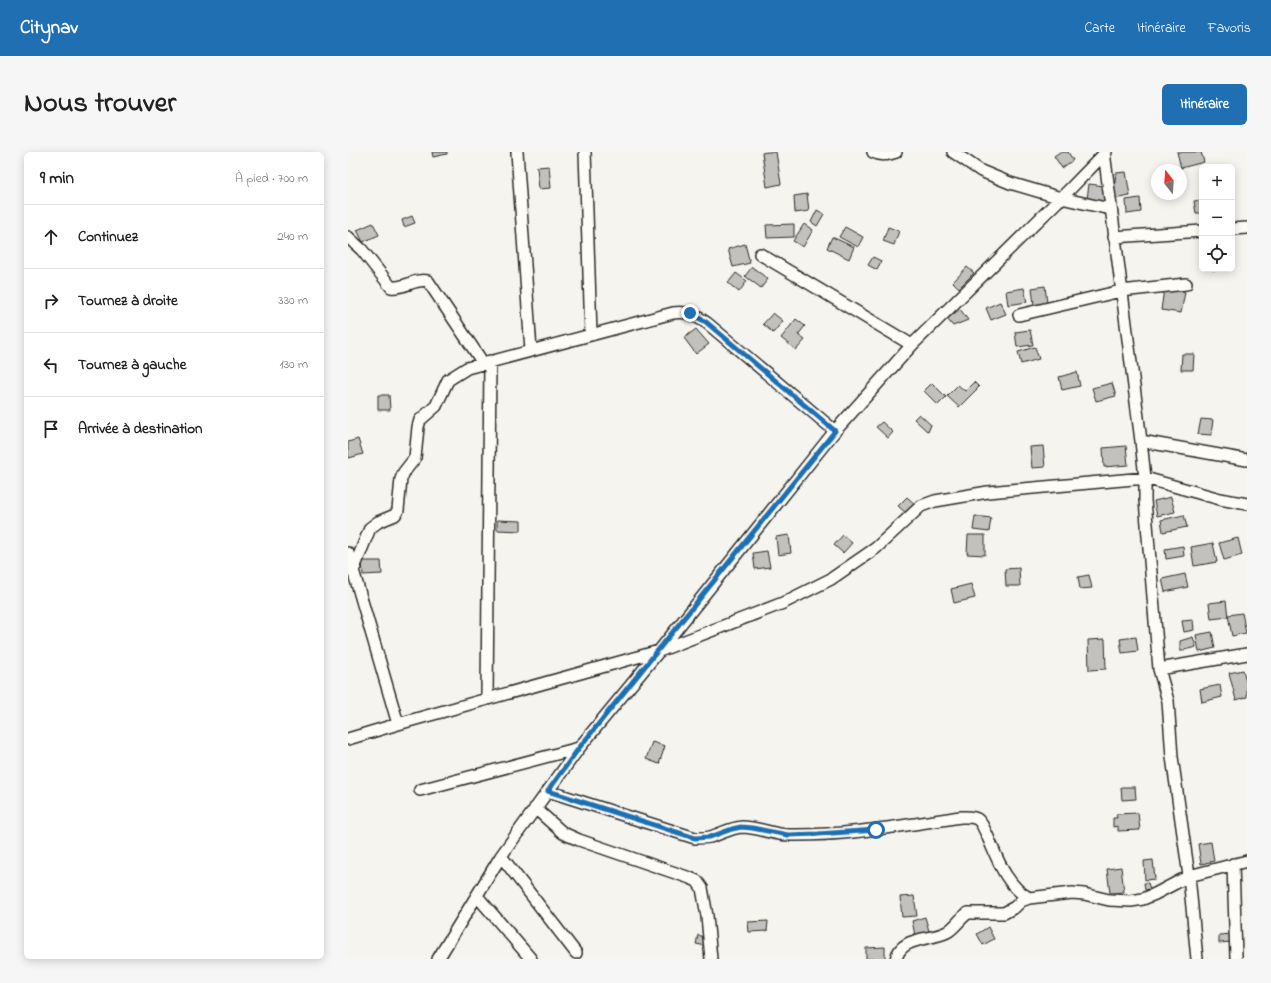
<!DOCTYPE html>
<html lang="fr">
<meta charset="utf-8">
<style>
:root{--surface:#fff;--page:#f6f6f6;--text:#222;--muted:#767676;--line:#e0e0e0;--accent:#1f6fb2}
body{margin:0;font-family:"Indie Flower",sans-serif;background:var(--page);color:var(--text)}
.controls{position:absolute;right:12px;top:12px;display:grid;overflow:hidden;border-radius:6px;box-shadow:0 2px 10px #0003}
.controls button{width:36px;height:36px;display:grid;place-items:center;padding:0;border:0;border-bottom:1px solid var(--line);background:var(--surface);color:var(--text);font:20px sans-serif}
.compass{position:absolute;left:803px;top:12px;width:36px;height:36px;border-radius:50%;background:var(--surface);box-shadow:0 2px 10px #0003;rotate:343deg}
.stop{position:absolute;width:12px;height:12px;margin:-9px;border:3px solid #1f6fb2;border-radius:50%;background:#fff}
.stop.end{background:#1f6fb2;border-color:#fff;box-shadow:0 1px 4px #0008}
.list{margin:0;padding:0;list-style:none}
h2{display:flex;justify-content:space-between;align-items:center;height:52px;margin:0;padding:0 16px;font-size:17px}
h2 small{font-size:13px;font-weight:400;color:var(--muted)}
.list li{display:grid;grid-template-columns:26px 1fr auto;gap:12px;align-items:center;box-sizing:border-box;height:64px;padding:0 16px;border-top:1px solid var(--line)}
.list b{display:block;font-size:15px;white-space:nowrap}
.list em{font-size:13px;font-style:normal;color:var(--muted)}
.icon{flex:none;width:22px;height:22px;fill:none;stroke:currentColor;stroke-width:2;stroke-linecap:round;stroke-linejoin:round}
.map{position:relative;flex:none;width:899px;height:807px;overflow:hidden;border-radius:6px}
header{display:flex;align-items:center;gap:24px;box-sizing:border-box;height:56px;padding:0 20px;background:var(--accent);color:#fff}
header strong{font-size:19px}
nav{display:flex;gap:22px;margin-inline-start:auto;font-size:14px}
.intro{display:flex;align-items:center;justify-content:space-between;box-sizing:border-box;height:96px;padding:0 24px}
h1{margin:0;font-size:28px}
.button{padding:10px 18px;border-radius:6px;background:var(--accent);color:#fff;font-size:14px;font-weight:700}
main{display:flex;gap:24px;padding:0 24px}
aside{flex:1;background:var(--surface);border-radius:6px;box-shadow:0 2px 10px #0003}
.map>svg:first-child{display:block}
</style>
<header>
<strong>Citynav</strong>
<nav><a>Carte</a><a>Itinéraire</a><a>Favoris</a></nav>
</header>
<div class="intro"><h1>Nous trouver</h1><a class="button">Itinéraire</a></div>
<main>
<aside>
<h2>9 min<small>À pied · 700 m</small></h2>
<ul class="list">
<li><svg class="icon" aria-label="ahead" viewBox="0 0 24 24"><path d="M12 20V5M6 11l6-6 6 6"/></svg><div><b>Continuez</b></div><em>240 m</em></li>
<li><svg class="icon" aria-label="right" viewBox="0 0 24 24"><path d="M7 20v-9h11M14 6l5 5-5 5"/></svg><div><b>Tournez à droite</b></div><em>330 m</em></li>
<li><svg class="icon" aria-label="left" viewBox="0 0 24 24"><path d="M17 20v-9H6M10 6l-5 5 5 5"/></svg><div><b>Tournez à gauche</b></div><em>130 m</em></li>
<li><svg class="icon" aria-label="arrive" viewBox="0 0 24 24"><path d="M6 21V4h12l-3 4 3 4H6"/></svg><div><b>Arrivée à destination</b></div></li>
</ul>
</aside>
<div class="map">
<svg width="899" height="807" viewBox="0 0 899 807">
<rect width="100%" height="100%" fill="#f5f4ef"/>
<filter id="ink" filterUnits="userSpaceOnUse"><feTurbulence type="fractalNoise" baseFrequency=".025" numOctaves="2"/><feDisplacementMap in="SourceGraphic" scale="8" xChannelSelector="R" yChannelSelector="G"/><feConvolveMatrix kernelMatrix="1 2 1 2 8 2 1 2 1" color-interpolation-filters="sRGB"/></filter>
<g filter="url(#ink)">
<path fill="#c2c1be" stroke="#2b2b2b" d="M84,0H99V2L85,5Z
M419,0H428L433,32L419,35L414,1Z
M712,0H720L725,8L714,16L706,4Z
M829,0H853L856,10L833,16Z
M201,14L203,36L191,37L189,15Z
M778,20L782,44L765,47L768,21Z
M741,32L757,34L758,50L739,47Z
M459,42L461,59L447,61L446,44Z
M792,46L793,60L779,62L778,48Z
M854,48V61H848L846,49Z
M469,58L476,62L469,74L463,70Z
M64,64L67,71L56,75L54,68Z
M25,71L31,83L15,90L9,78Z
M446,72V85L419,86L418,73Z
M456,72L465,78L455,95L445,89Z
M497,75L515,85L510,95L491,85Z
M540,75L551,79L546,93L535,89Z
M484,85L506,95L501,107L479,96Z
M397,92L402,111L385,115L380,97Z
M525,105L533,109L529,118L520,113Z
M404,115L420,127L413,136L397,124Z
M619,115L626,121L611,136L605,130Z
M864,117H880V118H864Z
M388,121L399,129L391,140L380,131Z
M697,134L699,151L686,153L684,136Z
M676,136L679,150L660,153L658,139Z
M816,137L837,140L833,161L813,158Z
M652,150L658,162L643,168L638,156Z
M612,157L620,168L605,174L599,167Z
M425,161L435,169L425,181L415,172Z
M448,167L457,174L450,183L457,188L448,198L433,186Z
M348,177L361,192L348,202L336,186Z
M682,178L685,193L669,195L667,180Z
M687,195L691,207L673,212L670,200Z
M834,202H846L845,218H833Z
M729,220L732,234L714,238L711,225Z
M626,230L631,235L611,255L599,244L610,233L617,239Z
M584,231L598,245L590,253L576,239Z
M764,231L768,244L748,249L744,236Z
M30,243H41L42,258H30Z
M571,262L583,273L580,280L566,267Z
M853,267L865,268L863,283L850,282Z
M534,270L545,280L540,286L528,275Z
M10,287L15,302L1,306L0,302V290Z
M695,294L697,315L684,316L682,295Z
M778,294L780,313L756,315L755,296Z
M559,345L569,354L560,363L550,354Z
M823,345L827,360L809,364L806,349Z
M836,363L839,375L815,380L813,368Z
M627,364L643,366L641,380L625,378Z
M149,368L173,369V379L149,378Z
M441,383L443,401L430,403L428,385Z
M495,383L504,391L495,401L486,393Z
M620,383H637V403L619,402Z
M890,386L894,403L876,408L871,391Z
M865,391L869,410L846,414L843,395Z
M835,394L836,404L818,407L817,397Z
M419,399L422,415L407,417L405,401Z
M14,409H33L34,422L15,423Z
M671,416L672,434H658L657,417Z
M837,422L840,435L817,440L814,427Z
M741,423L744,436L732,437L730,425Z
M623,432L627,446L606,451L603,437Z
M878,449L880,465L863,467L861,451Z
M894,461L898,481L884,484L880,463Z
M845,468L846,478L836,480L834,469Z
M864,480L867,496L851,500L848,483Z
M788,485L790,499L774,501L772,487Z
M845,485L848,495L832,499V489Z
M757,487L758,517L741,518L740,488Z
M895,518L899,533V545L888,548L881,521Z
M872,533L874,545L854,550L852,537Z
M304,590L317,594L311,612L298,607Z
M773,635H787L788,647L774,648Z
M790,661L792,678L770,679V674L765,675V666H769L768,662Z
M863,690L866,709L853,712L850,692Z
M805,708L807,727L797,728L796,709Z
M773,715L776,740L762,741L759,717Z
M796,731H800L802,737L797,738Z
M566,744L569,764L554,765L552,745Z
M577,765L581,779L567,783L564,769Z
M420,769L419,779L401,780L400,770Z
M640,775L646,787L635,793L629,782Z
M884,782L885,790L871,791V783Z
M350,783L359,786L358,794L348,792Z
M537,795V807H518V796Z"/>
<g fill="none" stroke-linecap="round" stroke-linejoin="round">
<defs>
<path id="street" d="M169,0L183,198
M237,0L243,182
M525,0C533,4 539,3 548,0
M605,0L633,19L662,31L713,46L762,57
M756,0L793,289L797,326V348L811,517L820,549L824,605L841,724L849,807
M884,77L899,76
M0,85L14,98L43,135C56,137 67,126 80,129L135,211
M766,85L854,79
M412,102L564,193
M671,163L773,139L838,132
M793,289L899,308
M0,401L50,572
M5,419L22,376L30,370L47,363L50,358L53,327L56,320L67,306L70,275L72,268L88,254L100,228L119,216L325,161C339,159 347,163 359,171L487,279
M811,517L899,502
M139,547L142,209
M0,587L50,572L311,499L435,451L483,427L528,396L573,354L587,349L640,340L797,326L872,347L899,352
M72,638L231,596
M200,639L347,686C352,686 357,686 362,685C373,682 382,676 394,675C410,675 425,683 442,683C499,684 557,673 613,665C618,665 624,664 629,667C634,670 636,677 639,683C649,705 657,733 681,746
M187,656L215,681L231,688L342,726L349,729L354,736L359,764L363,807
M153,704L228,801
M885,712L888,805
M129,744L183,807
M90,807L153,704L231,596L311,499L487,279L564,193L722,37L758,0
M548,807C553,784 582,789 599,780C607,776 612,766 620,761H656L667,755L673,749L681,746L724,741L736,742L761,748L783,749L795,747L807,742L841,724L899,709"/>
</defs>
<use href="#street" stroke="#2b2b2b" stroke-width="14"/>
<use href="#street" stroke="#fdfcf7" stroke-width="11"/>
</g>
</g>
<g fill="none" stroke-linecap="round" stroke-linejoin="round" filter="url(#ink)">
<path stroke="#1f6fb2" stroke-width="5" d="M342,161L358,170L487,279L231,596L200,639L347,686L362,685L384,677L393,675L404,676L440,683L470,682L528,678"/>
</g>
</svg>
<div class="controls">
<button>+</button>
<button>−</button>
<button><svg class="icon" aria-label="locate" viewBox="0 0 24 24"><circle cx="12" cy="12" r="6"/><path d="M12 2v4M12 18v4M2 12h4M18 12h4"/></svg></button>
</div>
<svg class="compass" viewBox="-18 -18 36 36"><path d="M0-13l5 13h-10z" fill="#e53935"/><path d="M0 13l5-13h-10z" fill="#767676"/></svg>
<div class="stop" style="left:528px;top:678px"></div>
<div class="stop end" style="left:342px;top:161px"></div>
</div>
</main>
